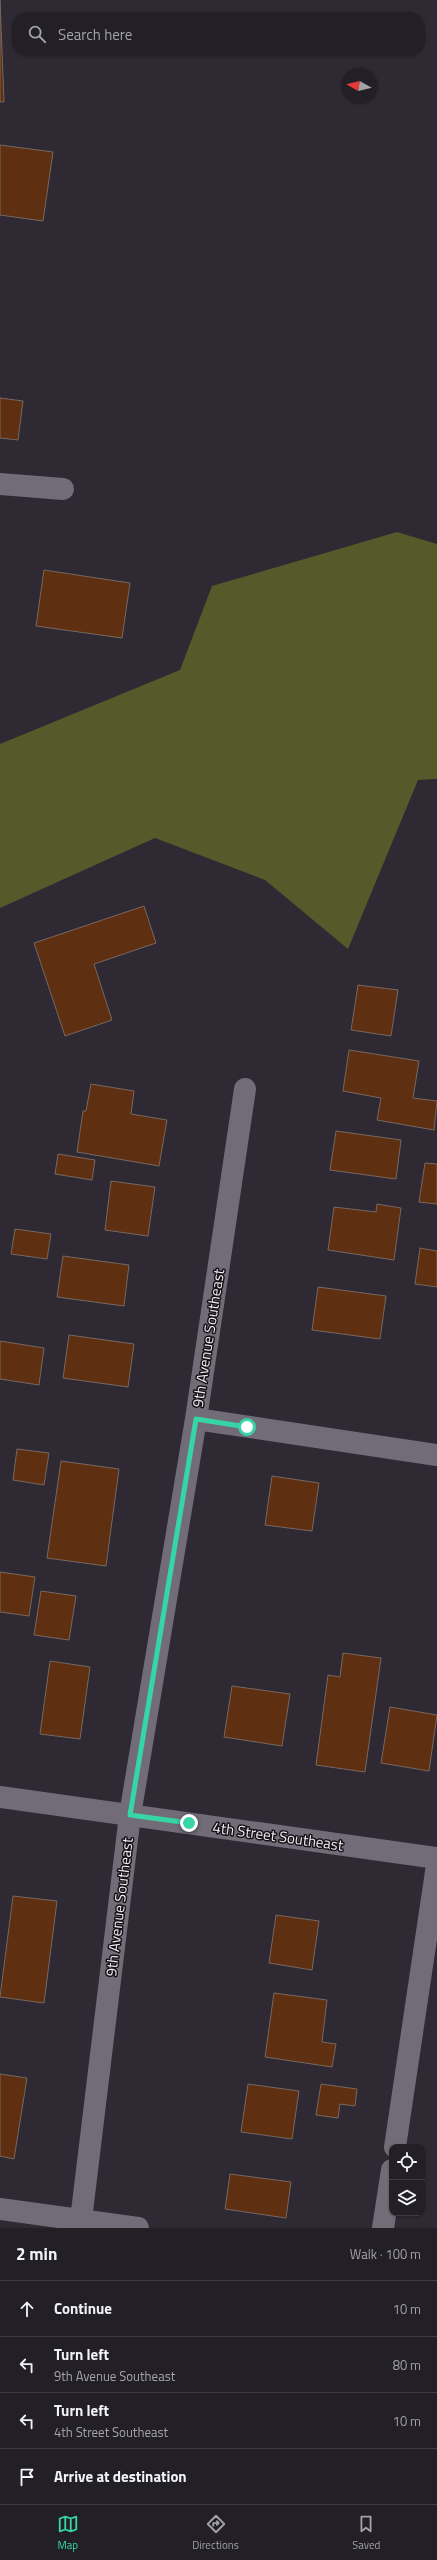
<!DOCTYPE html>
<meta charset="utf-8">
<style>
:root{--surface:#221f26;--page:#2a272e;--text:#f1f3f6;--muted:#a2a2a7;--line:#3f3d43;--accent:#37d4a6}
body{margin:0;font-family:"Titillium Web",sans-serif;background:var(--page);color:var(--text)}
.controls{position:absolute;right:12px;bottom:12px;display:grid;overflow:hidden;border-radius:8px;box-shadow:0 1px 3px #0004}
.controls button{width:36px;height:36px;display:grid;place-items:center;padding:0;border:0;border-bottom:1px solid var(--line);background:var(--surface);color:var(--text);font:20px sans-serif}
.compass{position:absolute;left:341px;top:68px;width:36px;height:36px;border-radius:50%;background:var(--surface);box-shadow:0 1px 3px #0004;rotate:278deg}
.stop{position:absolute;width:12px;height:12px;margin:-9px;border:3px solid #37d4a6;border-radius:50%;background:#fff}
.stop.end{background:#37d4a6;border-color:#fff;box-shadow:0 1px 4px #0008}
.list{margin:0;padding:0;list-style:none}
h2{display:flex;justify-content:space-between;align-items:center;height:52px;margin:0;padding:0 16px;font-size:17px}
h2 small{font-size:13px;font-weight:400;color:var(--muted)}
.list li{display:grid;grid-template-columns:26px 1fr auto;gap:12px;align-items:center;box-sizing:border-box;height:56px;padding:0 16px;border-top:1px solid var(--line)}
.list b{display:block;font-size:15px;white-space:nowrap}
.list p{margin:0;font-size:13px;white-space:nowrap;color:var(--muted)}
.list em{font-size:13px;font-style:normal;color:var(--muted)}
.icon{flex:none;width:22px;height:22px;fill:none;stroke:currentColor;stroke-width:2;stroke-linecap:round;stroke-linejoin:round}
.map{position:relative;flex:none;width:437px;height:2228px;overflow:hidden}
.search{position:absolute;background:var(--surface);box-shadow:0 1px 3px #0004;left:12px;right:12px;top:12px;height:44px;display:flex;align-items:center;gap:10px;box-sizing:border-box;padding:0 14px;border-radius:16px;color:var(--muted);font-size:15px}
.sheet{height:276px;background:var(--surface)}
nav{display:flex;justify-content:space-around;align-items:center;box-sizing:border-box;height:56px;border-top:1px solid var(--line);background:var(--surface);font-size:11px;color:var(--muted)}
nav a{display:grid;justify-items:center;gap:2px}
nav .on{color:var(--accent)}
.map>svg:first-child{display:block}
</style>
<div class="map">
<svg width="437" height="2228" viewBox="0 0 437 2228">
<rect width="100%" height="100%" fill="#2e2933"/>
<path fill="#565929" d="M397,532L437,544V779L418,780L348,949L265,880L155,838L0,908V744L180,670L212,586Z"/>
<path fill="#5f2f11" stroke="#766861" d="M0,0L4,102H0Z
M0,145L53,152L43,221L0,215Z
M0,398L23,401L18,440L0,438Z
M44,570L130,583L122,638L36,626Z
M144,906L156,943L94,964L112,1020L65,1036L34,943Z
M358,985L398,990L391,1036L351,1030Z
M349,1050L419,1061L413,1098L437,1101L434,1130L377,1120L381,1098L343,1091Z
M91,1084L134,1091L131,1114L167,1120L159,1166L77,1152L83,1111H86Z
M336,1131L401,1140L396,1179L330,1170Z
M58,1154L95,1160L92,1180L55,1174Z
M425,1163L437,1164V1204L419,1202Z
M111,1181L155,1187L148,1236L105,1230Z
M377,1204L401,1208L394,1260L328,1250L334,1207L376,1212Z
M15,1229L51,1234L47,1259L11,1254Z
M420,1248L437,1251V1287L415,1284Z
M63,1256L129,1265L124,1306L57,1297Z
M318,1287L386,1296L380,1339L312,1330Z
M69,1335L134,1344L128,1387L63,1378Z
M0,1341L44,1348L39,1385L0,1379Z
M17,1449L49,1453L44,1485L13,1480Z
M61,1461L119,1469L106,1566L47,1558Z
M272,1476L319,1483L312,1531L265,1525Z
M0,1572L35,1577L29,1616L0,1612Z
M41,1591L76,1596L69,1640L34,1635Z
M343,1653L381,1658L365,1772L316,1765L328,1675L340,1677Z
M50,1661L90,1667L80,1739L40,1734Z
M232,1686L290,1694L282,1746L224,1737Z
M390,1707L437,1715L429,1771L381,1763Z
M13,1896L57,1901L44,2003L0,1997Z
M276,1915L319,1921L312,1970L269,1963Z
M274,1993L327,2000L322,2042L336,2044L332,2067L265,2057Z
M0,2074L27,2078L14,2159L0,2156Z
M248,2084L299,2091L292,2139L241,2132Z
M321,2084L357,2089L355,2106L340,2104L338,2118L316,2115Z
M230,2174L291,2182L286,2218L225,2209Z"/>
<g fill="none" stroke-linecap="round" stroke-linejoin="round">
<path stroke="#726c78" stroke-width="22" d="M0,484L63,489
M196,1419L437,1455
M0,1797L437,1858
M395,2147L437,1865
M0,2209L138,2228
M80,2228L130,1815L196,1419L245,1089
M383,2228L392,2170"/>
</g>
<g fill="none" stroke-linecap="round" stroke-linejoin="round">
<path stroke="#37d4a6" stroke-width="5" d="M189,1823L130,1815L196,1419L247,1427"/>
</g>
<g text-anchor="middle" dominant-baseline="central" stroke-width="3" stroke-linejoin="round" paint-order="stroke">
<g font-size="15" fill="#efebf2" stroke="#151217">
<text transform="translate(208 1338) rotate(-81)">9th Avenue Southeast</text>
<text transform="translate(278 1836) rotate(8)">4th Street Southeast</text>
<text transform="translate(119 1907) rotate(-83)">9th Avenue Southeast</text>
</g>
</g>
</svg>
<div class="controls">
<button><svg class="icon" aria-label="locate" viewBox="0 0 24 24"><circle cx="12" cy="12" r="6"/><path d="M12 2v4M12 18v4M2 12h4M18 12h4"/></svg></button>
<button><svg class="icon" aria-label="layers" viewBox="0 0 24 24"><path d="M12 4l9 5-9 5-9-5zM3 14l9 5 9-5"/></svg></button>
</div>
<svg class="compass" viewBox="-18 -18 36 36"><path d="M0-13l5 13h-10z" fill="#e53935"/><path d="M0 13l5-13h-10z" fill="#a2a2a7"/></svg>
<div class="stop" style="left:247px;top:1427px"></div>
<div class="stop end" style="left:189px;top:1823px"></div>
<div class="search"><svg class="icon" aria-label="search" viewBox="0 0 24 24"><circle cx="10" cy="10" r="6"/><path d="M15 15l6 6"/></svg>Search here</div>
</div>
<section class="sheet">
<h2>2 min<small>Walk · 100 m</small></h2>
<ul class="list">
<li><svg class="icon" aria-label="ahead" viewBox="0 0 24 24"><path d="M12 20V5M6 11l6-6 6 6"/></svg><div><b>Continue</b></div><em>10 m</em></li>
<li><svg class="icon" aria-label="left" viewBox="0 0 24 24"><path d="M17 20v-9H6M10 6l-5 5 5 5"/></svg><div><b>Turn left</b><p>9th Avenue Southeast</p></div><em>80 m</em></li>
<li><svg class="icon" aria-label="left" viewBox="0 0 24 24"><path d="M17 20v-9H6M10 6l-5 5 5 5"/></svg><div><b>Turn left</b><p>4th Street Southeast</p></div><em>10 m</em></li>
<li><svg class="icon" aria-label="arrive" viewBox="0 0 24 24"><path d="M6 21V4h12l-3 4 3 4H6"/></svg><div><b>Arrive at destination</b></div></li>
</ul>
</section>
<nav>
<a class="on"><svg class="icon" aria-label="map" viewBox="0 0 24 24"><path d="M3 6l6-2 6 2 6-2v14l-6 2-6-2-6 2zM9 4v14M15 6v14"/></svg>Map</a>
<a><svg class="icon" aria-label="directions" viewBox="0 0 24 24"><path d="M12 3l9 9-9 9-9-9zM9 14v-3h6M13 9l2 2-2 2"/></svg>Directions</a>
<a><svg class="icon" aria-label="saved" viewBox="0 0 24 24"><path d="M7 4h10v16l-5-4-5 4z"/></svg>Saved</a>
</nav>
